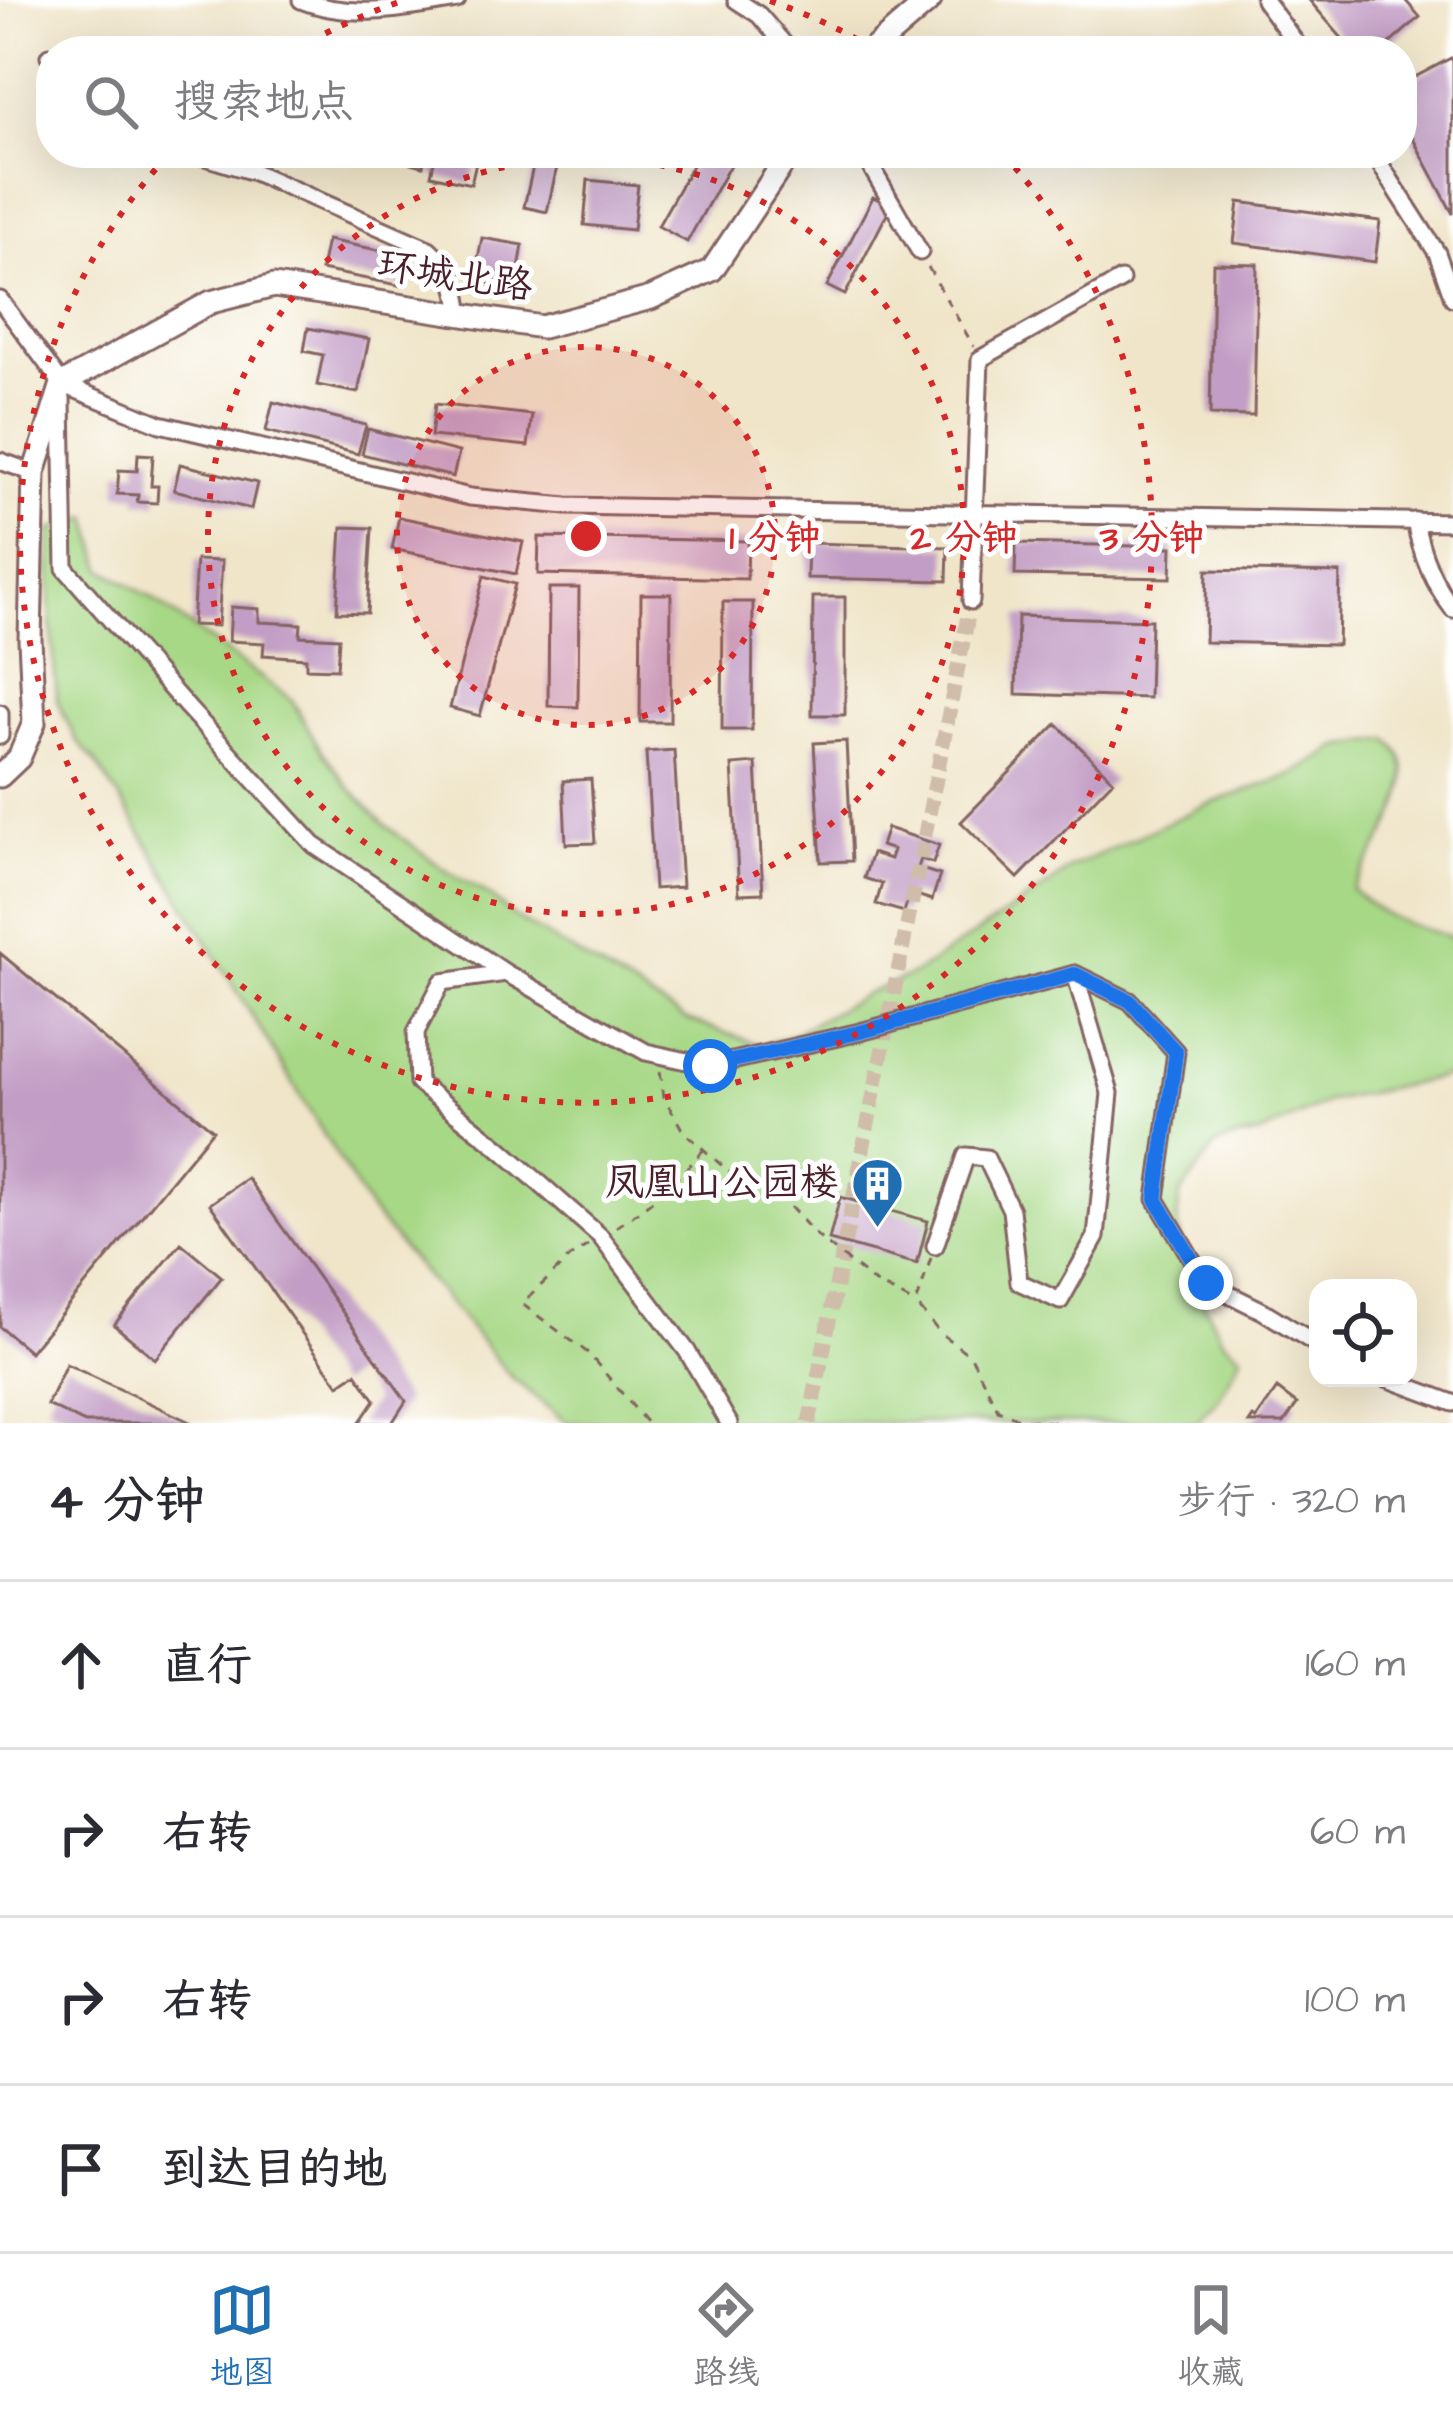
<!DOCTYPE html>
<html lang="zh">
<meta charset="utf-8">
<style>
:root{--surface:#fff;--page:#f7f7f7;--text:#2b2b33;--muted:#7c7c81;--line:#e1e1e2;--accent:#1f6fb2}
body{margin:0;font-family:"Architects Daughter","LXGW WenKai TC",sans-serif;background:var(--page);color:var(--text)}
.controls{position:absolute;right:36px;bottom:36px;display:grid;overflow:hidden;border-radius:24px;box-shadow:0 12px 48px #0002}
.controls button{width:108px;height:108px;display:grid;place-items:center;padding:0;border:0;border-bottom:3px solid var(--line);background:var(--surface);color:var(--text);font:60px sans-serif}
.stop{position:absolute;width:36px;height:36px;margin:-27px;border:9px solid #1a73e8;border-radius:50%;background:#fff}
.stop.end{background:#1a73e8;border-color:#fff;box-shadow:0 3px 12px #0008}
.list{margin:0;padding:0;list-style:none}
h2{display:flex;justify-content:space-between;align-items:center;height:156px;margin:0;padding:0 48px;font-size:51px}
h2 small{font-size:39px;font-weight:400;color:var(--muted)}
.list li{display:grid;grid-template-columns:78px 1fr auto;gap:36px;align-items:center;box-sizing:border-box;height:168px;padding:0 48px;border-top:3px solid var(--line)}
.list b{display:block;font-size:45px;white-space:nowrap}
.list em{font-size:39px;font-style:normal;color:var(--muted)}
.icon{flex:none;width:66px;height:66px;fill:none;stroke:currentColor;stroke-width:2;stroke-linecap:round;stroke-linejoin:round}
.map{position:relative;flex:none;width:1453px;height:1423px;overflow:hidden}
.search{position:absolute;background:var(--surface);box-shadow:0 12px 48px #0002;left:36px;right:36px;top:36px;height:132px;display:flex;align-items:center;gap:30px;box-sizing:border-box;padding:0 42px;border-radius:48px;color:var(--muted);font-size:45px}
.sheet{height:828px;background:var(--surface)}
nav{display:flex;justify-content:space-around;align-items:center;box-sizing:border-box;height:168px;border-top:3px solid var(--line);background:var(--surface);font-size:33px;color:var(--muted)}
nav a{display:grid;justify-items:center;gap:6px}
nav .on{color:var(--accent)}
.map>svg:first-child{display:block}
</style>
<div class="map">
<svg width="1453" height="1423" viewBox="0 0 1453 1423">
<rect width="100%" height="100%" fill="#fff"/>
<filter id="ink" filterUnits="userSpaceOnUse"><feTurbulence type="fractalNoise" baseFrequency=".00833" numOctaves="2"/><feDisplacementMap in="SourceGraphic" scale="24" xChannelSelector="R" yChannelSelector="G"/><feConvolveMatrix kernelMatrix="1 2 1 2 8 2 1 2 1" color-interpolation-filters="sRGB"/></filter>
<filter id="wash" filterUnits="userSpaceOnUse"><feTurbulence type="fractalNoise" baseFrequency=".004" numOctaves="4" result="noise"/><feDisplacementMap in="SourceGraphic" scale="48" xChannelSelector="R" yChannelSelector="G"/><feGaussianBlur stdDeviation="2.7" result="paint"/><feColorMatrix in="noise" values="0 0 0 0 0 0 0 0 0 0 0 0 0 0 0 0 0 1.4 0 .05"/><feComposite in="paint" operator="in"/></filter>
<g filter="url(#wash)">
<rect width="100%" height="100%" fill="#f0e5c9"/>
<path fill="#a7d886" stroke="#787c58" stroke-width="3" d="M89,517L103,569L150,597L292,700L319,747L348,786L385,825L445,870L490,896L513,916L687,1020L761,1045L786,1038L866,994L916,973L1049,885L1070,868L1206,805L1292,775L1339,747L1388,739C1392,744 1397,748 1400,754C1421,793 1371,856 1352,889C1385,922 1411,924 1453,938V1075L1330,1101L1260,1134L1237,1138L1215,1146L1180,1195L1177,1219L1187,1270L1222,1339L1242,1355L1219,1398L1202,1415L1198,1423H567L512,1378L369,1209L128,811L93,759L76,740L57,700L50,606L51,530Z"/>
<g id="blocks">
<path fill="#c29dc5" d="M1309,0H1405L1420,17L1381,51H1353Z
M627,40L656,42V51H626Z
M509,44L510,51H452V48Z
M1451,58L1453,61V214L1402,118V84Z
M386,153H426L423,166L385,157Z
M436,153H478L471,184L431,175Z
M536,153H560L547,212L524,207Z
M699,153H730L735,156L687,242L658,226Z
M588,180L638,185L633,230L584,225Z
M873,197L891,206L845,295L827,286Z
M1239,202L1380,221L1375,262L1234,243Z
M482,238L523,245L516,287L474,280Z
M327,240L409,256L403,286L321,270Z
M1213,263L1257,264L1254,416L1210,415Z
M308,328L369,339L358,393L317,385L323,355L304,351Z
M273,402L366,425L358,454L266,431Z
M435,404L532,415L528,446L431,436Z
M368,429L459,452L453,477L362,454Z
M138,454L153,455L151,486H158L157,503L137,502L138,495L117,494L119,470L137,471Z
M180,464L257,483L251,509L174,490Z
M399,517L523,542L516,574L392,549Z
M342,527L372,528L367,613L337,612Z
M539,537L748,541L747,579L538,574Z
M808,543L948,547L947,581L807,578Z
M1016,543L1172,547L1171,578L1015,575Z
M196,560L222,561L218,626L192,625Z
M1207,570L1340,573L1338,645L1205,642Z
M484,576L515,584L480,716L450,708Z
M549,588H579L578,707L548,706Z
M641,594H671L670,722H640Z
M813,597H845V715H812Z
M723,602H753L752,730H722Z
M231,607L259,609V622L301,624L300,636L339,638L337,669L306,668V658L263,655L264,643L229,641Z
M1018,616L1151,620L1149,698L1016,694Z
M1057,724L1113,780L1018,878L961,822Z
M846,741L852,861L821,862L814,743Z
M674,750L682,887L654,889L646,752Z
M756,763L763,893L739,894L732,765Z
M591,779L595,843L566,844L563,781Z
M887,828L939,845L933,863L921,859L918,868L940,875L932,900L910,893L904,912L876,904L882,884L864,878L872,853L890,859L893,850L881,846Z
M0,953L213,1130L30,1352L0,1327Z
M247,1178L406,1401L392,1423H359L375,1400L356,1373L339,1385L210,1204Z
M840,1197L928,1221L917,1264L829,1240Z
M181,1243L222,1277L155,1359L114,1325Z
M66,1364L192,1423H85L47,1405Z
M1277,1389L1297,1404L1284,1423H1249L1253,1417L1256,1419Z"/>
</g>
</g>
<g filter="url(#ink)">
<use href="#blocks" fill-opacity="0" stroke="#846462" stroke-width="3"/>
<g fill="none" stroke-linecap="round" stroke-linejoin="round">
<path stroke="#cfbda9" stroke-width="15" stroke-dasharray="15 8" stroke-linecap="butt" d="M809,1423L971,601"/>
<defs>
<path id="minor" d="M301,0C351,20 405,9 457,0
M736,0L759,15L790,51
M1264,0L1302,51
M49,56L51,59
M192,153L254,172L429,249C451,269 459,285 460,315
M863,153L920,252
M1373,153L1437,253L1453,298
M0,300L62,384L160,424L470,497L567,506L1453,522
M62,399L65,568L188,708L314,845L506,973L442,982L416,1032L418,1083L497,1146L600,1236L687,1351L729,1423
M0,461L34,473
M1415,521C1421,554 1432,582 1453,609
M971,601L980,359L1121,280
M0,713V736
M506,973L646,1052L710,1066L860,1032L1075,974L1110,1093L1096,1237L1060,1301L1019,1282L1011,1210L986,1158L966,1156L935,1246
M1075,974L1130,1001L1176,1052L1156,1199L1206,1283L1263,1311L1318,1345
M1386,1378L1453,1403"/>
<path id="major" d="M871,51L930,0
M0,776L19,758L34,723L30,639L34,473L62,384L211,302L274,286L542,327L651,298L712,270L790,153"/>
</defs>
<use href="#minor" stroke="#846462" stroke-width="21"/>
<use href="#major" stroke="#846462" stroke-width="27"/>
<path stroke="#846462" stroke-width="3" stroke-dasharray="9 9" stroke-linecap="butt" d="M928,267L974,347
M660,1071L664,1097L683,1131L736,1178L784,1200L816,1235L875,1283L916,1304
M616,1227C649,1206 679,1179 704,1149
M588,1245L570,1257L522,1304L588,1353L647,1423
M931,1258L916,1304L940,1333L971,1356L998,1410L1019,1419L1066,1423"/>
<use href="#minor" stroke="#fff" stroke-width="15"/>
<use href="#major" stroke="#fff" stroke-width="21"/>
</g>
</g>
<g fill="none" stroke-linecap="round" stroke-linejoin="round" filter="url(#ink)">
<path stroke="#1a73e8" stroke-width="15" d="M710,1066L860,1032L1075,974L1130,1001L1176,1052L1156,1199L1206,1283"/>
</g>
<circle cx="586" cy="536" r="189" fill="#d62828" fill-opacity=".12"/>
<g fill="none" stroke="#d62828" stroke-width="6" stroke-dasharray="6 12">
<circle cx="586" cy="536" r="189"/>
<circle cx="586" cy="536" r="378"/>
<path d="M294 51A566 566 0 0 1 402 1M770 1A566 566 0 0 1 878 51M1003 154A566 566 0 1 1 169 154"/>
</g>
<defs>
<symbol id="building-pin" viewBox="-11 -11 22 30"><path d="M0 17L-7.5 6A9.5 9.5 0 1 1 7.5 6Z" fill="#1f6fb2" stroke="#fff"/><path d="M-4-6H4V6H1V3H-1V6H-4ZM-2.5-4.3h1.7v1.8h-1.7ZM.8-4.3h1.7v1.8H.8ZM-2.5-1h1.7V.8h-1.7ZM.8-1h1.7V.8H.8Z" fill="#fff"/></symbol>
</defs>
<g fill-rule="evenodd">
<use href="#building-pin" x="848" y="1154" width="59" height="81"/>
</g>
<g text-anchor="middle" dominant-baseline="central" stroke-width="10" stroke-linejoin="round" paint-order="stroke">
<g font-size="39" fill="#4a1f2b" stroke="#fff">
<text transform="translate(455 277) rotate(8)">环城北路</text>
</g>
<g font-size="39" fill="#4a1f2b" stroke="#fff" text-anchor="end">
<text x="839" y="1184">凤凰山公园楼</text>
</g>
</g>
<circle cx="586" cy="536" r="18" fill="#d62828" stroke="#fff" stroke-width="6"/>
<g font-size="36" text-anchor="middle" font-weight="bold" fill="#d62828" stroke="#fff" stroke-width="10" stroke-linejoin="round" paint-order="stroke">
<text x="775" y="549">1 分钟</text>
<text x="964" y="549">2 分钟</text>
<text x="1152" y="549">3 分钟</text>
</g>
</svg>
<div class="controls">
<button><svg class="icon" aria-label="locate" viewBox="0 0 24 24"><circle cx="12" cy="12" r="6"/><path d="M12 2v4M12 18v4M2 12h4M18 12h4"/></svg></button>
</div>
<div class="stop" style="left:710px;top:1066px"></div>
<div class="stop end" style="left:1206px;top:1283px"></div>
<div class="search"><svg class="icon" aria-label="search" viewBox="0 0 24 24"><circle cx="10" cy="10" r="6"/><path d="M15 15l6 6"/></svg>搜索地点</div>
</div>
<section class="sheet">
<h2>4 分钟<small>步行 · 320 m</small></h2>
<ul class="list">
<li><svg class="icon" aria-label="ahead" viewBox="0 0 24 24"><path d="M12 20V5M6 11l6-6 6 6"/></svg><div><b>直行</b></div><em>160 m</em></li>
<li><svg class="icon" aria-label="right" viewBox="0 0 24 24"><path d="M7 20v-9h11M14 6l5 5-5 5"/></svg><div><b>右转</b></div><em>60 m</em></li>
<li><svg class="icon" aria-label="right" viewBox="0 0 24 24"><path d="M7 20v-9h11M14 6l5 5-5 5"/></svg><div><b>右转</b></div><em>100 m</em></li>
<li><svg class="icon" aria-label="arrive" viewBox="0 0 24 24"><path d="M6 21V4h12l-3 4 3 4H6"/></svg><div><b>到达目的地</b></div></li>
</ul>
</section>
<nav>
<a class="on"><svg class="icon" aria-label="map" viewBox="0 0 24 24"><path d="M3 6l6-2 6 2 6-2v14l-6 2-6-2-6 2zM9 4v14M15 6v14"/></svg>地图</a>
<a><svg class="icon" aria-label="directions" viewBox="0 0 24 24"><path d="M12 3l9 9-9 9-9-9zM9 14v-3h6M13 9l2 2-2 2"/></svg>路线</a>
<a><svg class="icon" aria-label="saved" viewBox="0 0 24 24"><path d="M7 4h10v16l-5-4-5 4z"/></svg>收藏</a>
</nav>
